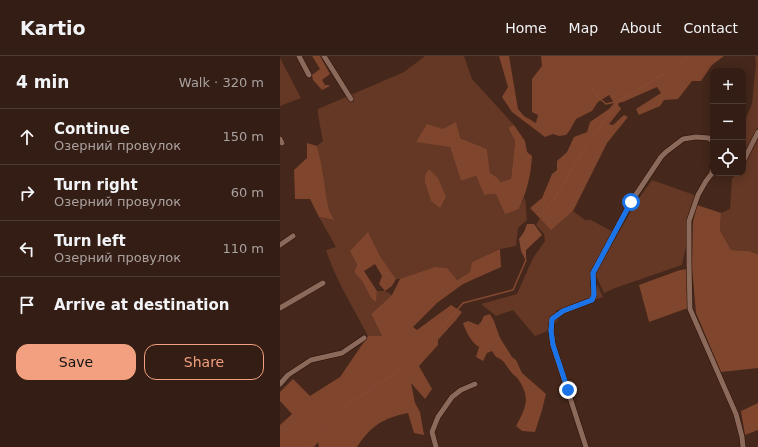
<!DOCTYPE html>
<meta charset="utf-8">
<style>
:root{--surface:#341d14;--page:#3f2a22;--text:#f1f3f6;--muted:#a9a2a0;--line:#4e3b34;--accent:#f2a07f}
body{margin:0;font-family:"DejaVu Sans",sans-serif;background:var(--page);color:var(--text)}
.controls{position:absolute;right:12px;top:12px;display:grid;overflow:hidden;border-radius:8px;box-shadow:0 2px 10px #0003}
.controls button{width:36px;height:36px;display:grid;place-items:center;padding:0;border:0;border-bottom:1px solid var(--line);background:var(--surface);color:var(--text);font:20px sans-serif}
.stop{position:absolute;width:12px;height:12px;margin:-9px;border:3px solid #1a73e8;border-radius:50%;background:#fff}
.stop.end{background:#1a73e8;border-color:#fff;box-shadow:0 1px 4px #0008}
.list{margin:0;padding:0;list-style:none}
h2{display:flex;justify-content:space-between;align-items:center;height:52px;margin:0;padding:0 16px;font-size:17px}
h2 small{font-size:13px;font-weight:400;color:var(--muted)}
.list li{display:grid;grid-template-columns:26px 1fr auto;gap:12px;align-items:center;box-sizing:border-box;height:56px;padding:0 16px;border-top:1px solid var(--line)}
.list b{display:block;font-size:15px;white-space:nowrap}
.list p{margin:0;font-size:13px;white-space:nowrap;color:var(--muted)}
.list em{font-size:13px;font-style:normal;color:var(--muted)}
.actions{display:flex;gap:8px;padding:12px 16px}
.actions a{flex:1;padding:9px 0;border:1px solid var(--accent);border-radius:12px;text-align:center;font-size:14px;color:var(--accent)}
.actions .main{background:var(--accent);color:#111}
.icon{flex:none;width:22px;height:22px;fill:none;stroke:currentColor;stroke-width:2;stroke-linecap:round;stroke-linejoin:round}
.map{position:relative;flex:none;width:478px;height:391px;overflow:hidden}
header{display:flex;align-items:center;gap:24px;box-sizing:border-box;height:56px;padding:0 20px;background:var(--surface);border-bottom:1px solid var(--line)}
header strong{font-size:19px}
nav{display:flex;gap:22px;margin-inline-start:auto;font-size:14px}
main{display:flex}
aside{flex:1;background:var(--surface)}
.map>svg:first-child{display:block}
</style>
<header>
<strong>Kartio</strong>
<nav><a>Home</a><a>Map</a><a>About</a><a>Contact</a></nav>
</header>
<main>
<aside>
<h2>4 min<small>Walk · 320 m</small></h2>
<ul class="list">
<li><svg class="icon" aria-label="ahead" viewBox="0 0 24 24"><path d="M12 20V5M6 11l6-6 6 6"/></svg><div><b>Continue</b><p>Озерний провулок</p></div><em>150 m</em></li>
<li><svg class="icon" aria-label="right" viewBox="0 0 24 24"><path d="M7 20v-9h11M14 6l5 5-5 5"/></svg><div><b>Turn right</b><p>Озерний провулок</p></div><em>60 m</em></li>
<li><svg class="icon" aria-label="left" viewBox="0 0 24 24"><path d="M17 20v-9H6M10 6l-5 5 5 5"/></svg><div><b>Turn left</b><p>Озерний провулок</p></div><em>110 m</em></li>
<li><svg class="icon" aria-label="arrive" viewBox="0 0 24 24"><path d="M6 21V4h12l-3 4 3 4H6"/></svg><div><b>Arrive at destination</b></div></li>
</ul>
<div class="actions"><a class="main">Save</a><a>Share</a></div>
</aside>
<div class="map">
<svg width="478" height="391" viewBox="0 0 478 391">
<rect width="100%" height="100%" fill="#45271b"/>
<path fill="#643825" d="M145,0H184L192,23L234,69L228,73L235,85L231,123L219,126L218,122L210,117L207,93L180,82L170,91L181,125L196,120L204,139L216,138L239,153L245,141L247,164L238,172L236,190L220,193L192,206L190,216L176,224L116,223L100,200L88,177L74,216L82,225L91,242L96,245L97,235H105L112,239L91,258L102,280H88C73,251 56,225 46,194L56,191L39,161L53,164L46,145L43,117L37,90L43,85L38,59V53L124,16Z
M475,0H478V71L465,99L463,90V69L472,48L476,8Z
M0,2L21,42L0,50Z
M478,82V198L468,195L451,194L440,174L441,157L450,153L452,123L456,117H463V110Z
M372,124L417,140L402,209L335,232L324,237L315,218L355,148Z
M293,155L305,164H311L333,176L311,215L323,241L317,243L308,242L276,255L278,264L265,276L255,280L233,254L216,260L201,248L237,238L253,202L265,185L264,178L256,169L260,162L271,173Z"/>
<path fill="#7f452d" d="M32,0H40L50,18L42,24L45,29H48L50,30L42,34L33,24L32,19L40,13Z
M219,0H229L238,53L244,60L256,67L258,59L252,56V23L262,10L261,0H444L432,9L421,25H412L398,43L384,44L380,50L359,59L356,53L381,37L377,31L343,46L337,47L341,53L329,68L333,69L344,59L348,61L327,87L293,155L271,174L250,152L262,142L272,118L277,114V105L287,96L294,81L307,76L310,66L329,53L334,47L329,39L318,46L312,55L296,63L290,74L286,79L279,80L273,78L265,81L232,56L222,41L228,31Z
M176,66L180,82L207,93L210,117L218,122L220,126L231,123L235,85L228,72L234,69L245,85L247,96L252,100C251,119 247,135 239,153L225,158L216,138L204,139L196,120L181,125L170,91L136,86L147,68L163,73Z
M27,87L37,90C39,99 42,109 43,118C46,134 45,149 54,164L39,161L30,143H15L14,114L27,102Z
M149,113L158,122L166,141L160,152L151,145L145,126V119Z
M417,149L441,157L440,174L451,194L468,195L478,198V312L441,316L416,257L412,213L413,166Z
M88,176L100,200L116,223L112,230L105,235L99,228L102,220L95,208L84,215L97,235L96,246L91,242L82,225L74,216L77,208L70,195Z
M220,193L221,211L183,228L157,247L133,271L137,274L171,249L182,256L176,264L158,284V289L139,310L152,333L145,343L131,327L135,347L140,356L144,379L134,377L128,357C103,362 91,370 77,391H39L38,386L34,391H0V369L12,358L0,345V336L13,323L30,340L60,321L88,280H102L91,258L112,239L120,223L155,211L167,212L177,224L190,216L192,206Z
M407,213L408,252L369,266L359,229L400,214Z
M210,258L214,265L220,282L232,301L236,304L242,317L266,338L262,354L255,376L242,375L236,370C246,351 251,342 238,323C236,320 233,319 231,316C226,310 224,303 216,301L212,295L207,297L203,305L196,301L199,291C191,286 186,276 183,267L188,265L198,269L201,266L204,260Z
M478,347V374L465,379L461,355Z"/>
<path fill="#844931" d="M247,168H254L262,179L246,194V205L241,195L239,183L244,176Z"/>
<g fill="none" stroke-linecap="round" stroke-linejoin="round">
<path stroke="#844931" stroke-width="1.5" d="M312,32L319,42L326,48L339,45
M261,160L275,142L303,94L340,44L384,18L409,0
M30,391L70,347L117,316L157,278L183,247L233,234L246,204"/>
<defs>
<path id="minor" d="M19,0L29,19
M44,0L71,43
M0,83L2,87
M463,106L478,76
M432,116L433,107
M433,116L426,125L418,139L409,165V207L410,253L456,358L462,381L463,391
M0,189L13,180
M0,252L43,227
M0,328L8,319L31,304L62,297L84,282
M156,391L152,376L158,361L172,341L181,334L195,328
M306,391L273,289L271,275L272,263L283,255L312,244L314,239L313,217L351,146L381,101L386,96L403,83L416,81L429,82L433,86"/>
</defs>
<use href="#minor" stroke="#2a0f04" stroke-width="6"/>
<use href="#minor" stroke="#8b695b" stroke-width="5"/>
</g>
<g fill="none" stroke-linecap="round" stroke-linejoin="round">
<path stroke="#1a73e8" stroke-width="5" d="M288,334L273,289L271,275L272,263L283,255L312,244L314,239L313,217L351,146"/>
</g>
</svg>
<div class="controls">
<button>+</button>
<button>−</button>
<button><svg class="icon" aria-label="locate" viewBox="0 0 24 24"><circle cx="12" cy="12" r="6"/><path d="M12 2v4M12 18v4M2 12h4M18 12h4"/></svg></button>
</div>
<div class="stop" style="left:351px;top:146px"></div>
<div class="stop end" style="left:288px;top:334px"></div>
</div>
</main>
